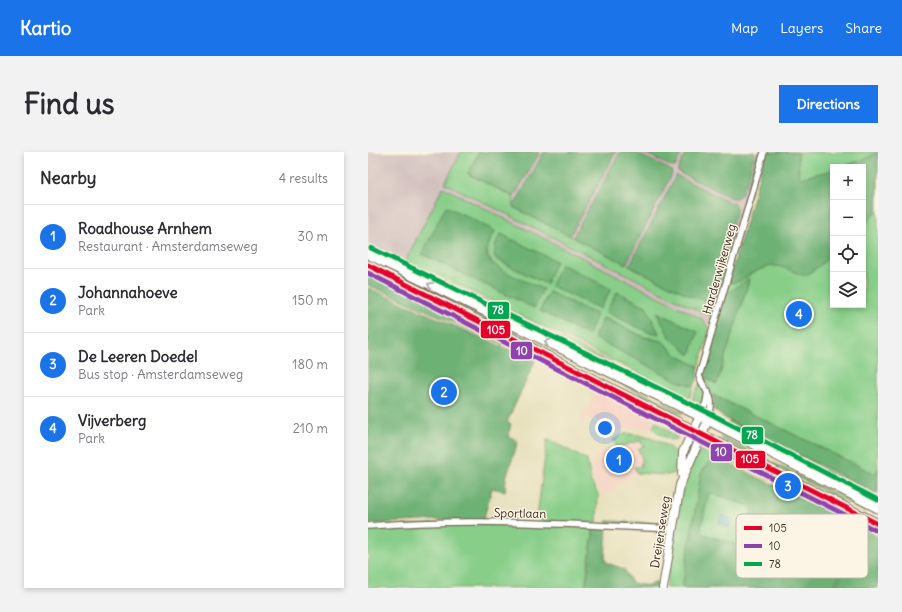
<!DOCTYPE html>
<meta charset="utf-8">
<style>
:root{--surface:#fff;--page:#f2f2f3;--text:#2b2b33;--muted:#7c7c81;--line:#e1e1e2;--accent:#1a73e8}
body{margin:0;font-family:Delius,sans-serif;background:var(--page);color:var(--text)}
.controls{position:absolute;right:12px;top:12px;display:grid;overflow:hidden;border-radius:0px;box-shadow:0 2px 6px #0003}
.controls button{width:36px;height:36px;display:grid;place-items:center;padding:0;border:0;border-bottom:1px solid var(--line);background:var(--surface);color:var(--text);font:20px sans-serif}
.you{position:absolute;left:237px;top:276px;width:14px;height:14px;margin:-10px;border:3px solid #fff;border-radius:50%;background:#1a73e8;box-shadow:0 0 0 6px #1a73e833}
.badge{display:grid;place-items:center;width:26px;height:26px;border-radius:50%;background:var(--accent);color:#fff;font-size:13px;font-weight:700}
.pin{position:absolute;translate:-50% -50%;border:2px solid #fff;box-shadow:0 1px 4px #0006}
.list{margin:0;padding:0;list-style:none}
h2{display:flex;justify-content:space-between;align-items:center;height:52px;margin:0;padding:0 16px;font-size:17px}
h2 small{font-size:13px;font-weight:400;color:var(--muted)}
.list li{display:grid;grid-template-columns:26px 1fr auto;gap:12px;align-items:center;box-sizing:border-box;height:64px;padding:0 16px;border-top:1px solid var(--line)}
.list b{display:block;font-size:15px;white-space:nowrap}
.list p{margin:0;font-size:13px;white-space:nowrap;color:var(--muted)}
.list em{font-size:13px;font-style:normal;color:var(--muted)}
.icon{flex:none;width:22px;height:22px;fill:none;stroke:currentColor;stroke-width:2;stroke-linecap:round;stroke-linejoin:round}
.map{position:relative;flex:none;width:510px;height:436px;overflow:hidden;border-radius:0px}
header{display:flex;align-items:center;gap:24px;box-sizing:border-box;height:56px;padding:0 20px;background:var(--accent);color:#fff}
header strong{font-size:19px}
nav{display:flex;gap:22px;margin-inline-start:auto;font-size:14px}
.intro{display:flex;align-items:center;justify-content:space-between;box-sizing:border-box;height:96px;padding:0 24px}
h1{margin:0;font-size:28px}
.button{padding:10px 18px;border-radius:0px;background:var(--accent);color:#fff;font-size:14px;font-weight:700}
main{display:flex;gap:24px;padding:0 24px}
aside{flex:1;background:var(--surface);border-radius:0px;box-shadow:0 2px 6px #0003}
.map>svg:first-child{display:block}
</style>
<header>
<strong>Kartio</strong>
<nav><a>Map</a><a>Layers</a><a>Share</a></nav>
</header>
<div class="intro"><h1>Find us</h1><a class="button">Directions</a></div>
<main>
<aside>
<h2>Nearby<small>4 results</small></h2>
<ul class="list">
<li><span class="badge">1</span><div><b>Roadhouse Arnhem</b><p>Restaurant · Amsterdamseweg</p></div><em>30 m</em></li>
<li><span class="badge">2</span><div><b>Johannahoeve</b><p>Park</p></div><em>150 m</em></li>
<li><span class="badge">3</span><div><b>De Leeren Doedel</b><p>Bus stop · Amsterdamseweg</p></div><em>180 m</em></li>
<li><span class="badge">4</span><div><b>Vijverberg</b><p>Park</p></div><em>210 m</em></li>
</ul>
</aside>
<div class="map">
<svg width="510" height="436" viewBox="0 0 510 436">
<rect width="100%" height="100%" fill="#fcf5e5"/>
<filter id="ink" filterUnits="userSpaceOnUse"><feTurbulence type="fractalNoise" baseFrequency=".025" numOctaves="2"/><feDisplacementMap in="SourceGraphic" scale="8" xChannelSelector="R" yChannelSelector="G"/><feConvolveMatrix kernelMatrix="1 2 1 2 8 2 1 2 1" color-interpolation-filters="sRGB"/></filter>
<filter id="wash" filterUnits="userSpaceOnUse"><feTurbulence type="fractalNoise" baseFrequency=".012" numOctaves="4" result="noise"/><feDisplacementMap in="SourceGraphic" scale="16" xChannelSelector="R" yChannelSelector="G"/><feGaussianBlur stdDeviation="0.9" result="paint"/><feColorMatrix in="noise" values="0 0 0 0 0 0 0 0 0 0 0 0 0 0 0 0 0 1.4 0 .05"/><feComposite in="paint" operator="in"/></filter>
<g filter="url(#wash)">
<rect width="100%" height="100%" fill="#e7e0bc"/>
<path fill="#f5d2c2" d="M224,238L283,267L288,270L285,276H267L240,281L234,279L233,272L217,265V272L213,269L212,263L218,259L226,243L222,241Z
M272,289L276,294L272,315L266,316L269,321L251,332H247V337L237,342L233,340L226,329L224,319L225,309L230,302L247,293L249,295Z"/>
<path fill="#d1bfbd" d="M0,0H393L324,228L295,232L225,199L62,119L31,108L0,93Z"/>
<path fill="#88ce89" stroke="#627c54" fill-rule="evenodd" d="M93,0H111L100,22L146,45L145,55L323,144L349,152L347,162L339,163L77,31Z
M399,0H510V342L360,268L346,246L335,225L338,227L335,219ZM465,15H495V153H465Z
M75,35L333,166L342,177L331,215L309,203L294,189L276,185L236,166L226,185L312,230L326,234L321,246L62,119L37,110ZM127,79C118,97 114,106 134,118L54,102ZM133,82L177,131L128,107V91ZM181,140L229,163L172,159ZM249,140L286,173L291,181Z
M0,95L29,110L61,122L243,211L208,199L0,98Z
M0,107L315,260L314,262L231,221L187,202L0,109Z
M271,225L319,249L318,252L270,226Z
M332,231L337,240L336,249L333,252L324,247Z
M288,270L309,285V287L302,288L290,281L285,276Z
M361,270L507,343L504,348L359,274Z
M257,282C275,281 320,294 310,320L300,323L269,321L266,315H272L274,306L270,297L276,294L272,289L249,295L245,288Z
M354,285L445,331L500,356L498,360L353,287Z
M179,288H181L219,308L223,330L230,342L229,371L176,370L169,366Z
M349,294L402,324L494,368L492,372L346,300Z
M332,297L510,388V436H298L314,338L319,323Z
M497,369L510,376V382L495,373Z
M78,371L226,375L217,436H0V376Z"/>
<path fill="#6eb175" stroke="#546e4a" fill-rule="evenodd" d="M111,0H172L146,45L100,22Z
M176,0H248L202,84L145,55Z
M252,0H266L303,18L304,22L259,111H256L207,87L206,83Z
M274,0H314L307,15H304Z
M318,0H387L378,33L375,36L374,42L368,46H363L310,20V16Z
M390,0H394L349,152L345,150Z
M398,0H430L431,26L465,18V99L454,112L439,123H434L417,116L403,113L384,121L372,129L364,131L361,129Z
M510,0L508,60L495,75V15H474L502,5Z
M308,23L366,52L369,57L347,136L343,143L338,148L323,144L261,114Z
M78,54L127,79C123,86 117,97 119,105C123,116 163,132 175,137L166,156L54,102Z
M133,82L188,109L178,132L128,107L126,104L128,91Z
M193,112L243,137L232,157L183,134Z
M0,117L50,142L156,201L0,133Z
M381,126L380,132L349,232L335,225V222L357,143Z
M0,136L167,209L139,270L143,272L140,284L150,289L138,326L137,339L124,336L115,369L68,368L0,372Z
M181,140L229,163L220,183L172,159Z
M249,140L278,154L291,182L278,179L238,160Z
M289,160L330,180L322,203L301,184Z
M235,166L276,185L294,189L309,203L331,215L329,228L326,234L312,230L226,186Z
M345,243L507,322L510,316L509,339L507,340L360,268L346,258Z
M346,304L490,374L466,436H314L333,321ZM341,340L385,355L373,394L332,381Z
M238,369H245L297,371L295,374L239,371Z
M226,375L239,376L237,406L239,411L256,417L264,431C269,432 277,434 282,433C287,431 287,430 293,431L292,436H217Z
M495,376L510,385V436H468L492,378Z"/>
<path fill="#4cabcb" stroke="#446a74" d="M354,363L364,367L361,375L351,371Z"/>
</g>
<g filter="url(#ink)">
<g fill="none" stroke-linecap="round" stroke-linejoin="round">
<defs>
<path id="street" d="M332,264L338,251L340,239
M340,268C348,241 339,245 331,224L396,0
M0,374C101,366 203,372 304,377"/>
<path id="secondary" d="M314,322L315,300L332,264
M295,436L312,333L340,268"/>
<path id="primary" d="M0,102L340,268L510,356
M0,113L510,372"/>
</defs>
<use href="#street" stroke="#776a55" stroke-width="8"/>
<use href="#secondary" stroke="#776a55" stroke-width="10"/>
<use href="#primary" stroke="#776a55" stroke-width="11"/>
<use href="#street" stroke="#fff" stroke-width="5.5"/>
<use href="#secondary" stroke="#fff" stroke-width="8"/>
<use href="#primary" stroke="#fff" stroke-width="9"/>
<defs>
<path id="bus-1" d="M0,113L510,372"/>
<path id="bus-2" d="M0,121L507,378"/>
<path id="bus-3" d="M3,96L343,262L510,348"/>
</defs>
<use href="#bus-1" stroke="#fcf5e5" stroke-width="8"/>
<use href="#bus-2" stroke="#fcf5e5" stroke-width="8"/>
<use href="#bus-3" stroke="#fcf5e5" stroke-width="8"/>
<use href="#bus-1" stroke="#e4002b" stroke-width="5"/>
<use href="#bus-2" stroke="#8e44ad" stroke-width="5"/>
<use href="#bus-3" stroke="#00a651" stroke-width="5"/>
</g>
<defs><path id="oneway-chevron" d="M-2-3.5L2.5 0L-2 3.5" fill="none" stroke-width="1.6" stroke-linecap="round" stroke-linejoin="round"/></defs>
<g stroke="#a79f9a">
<use href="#oneway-chevron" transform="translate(62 133) rotate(-154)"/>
<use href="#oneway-chevron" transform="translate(179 190) rotate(-155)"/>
</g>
</g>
<g text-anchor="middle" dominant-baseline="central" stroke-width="3" stroke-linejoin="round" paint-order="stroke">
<g font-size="12" fill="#3b2a1e" stroke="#fcf5e5">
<text transform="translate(351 117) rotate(-74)">Harderwijkerweg</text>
<text transform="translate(152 361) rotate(1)">Sportlaan</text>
<text transform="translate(292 380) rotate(-81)">Dreijenseweg</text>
</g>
</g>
<rect x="368" y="362" width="132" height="64" rx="6" fill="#fcf5e5" stroke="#c2b8a9" stroke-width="1"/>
<rect x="376" y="374" width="18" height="4" fill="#e4002b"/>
<rect x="376" y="392" width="18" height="4" fill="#8e44ad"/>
<rect x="376" y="410" width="18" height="4" fill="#00a651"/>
<g font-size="11" fill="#3b2a1e">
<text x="401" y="380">105</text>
<text x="401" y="398">10</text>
<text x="401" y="416">78</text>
</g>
<g stroke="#fcf5e5" stroke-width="1.5">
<rect x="119" y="149" width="23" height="19" rx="4" fill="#00a651"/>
<rect x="112" y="168" width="31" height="19" rx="4" fill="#e4002b"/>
<rect x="142" y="189" width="23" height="19" rx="4" fill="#8e44ad"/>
<rect x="373" y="274" width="23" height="19" rx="4" fill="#00a651"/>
<rect x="342" y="291" width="23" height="19" rx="4" fill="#8e44ad"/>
<rect x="367" y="298" width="31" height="19" rx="4" fill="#e4002b"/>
</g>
<g font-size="11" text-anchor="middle" font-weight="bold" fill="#fff">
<text x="130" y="162">78</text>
<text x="128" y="182">105</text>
<text x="154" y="203">10</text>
<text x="384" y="287">78</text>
<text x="353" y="304">10</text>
<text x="382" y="311">105</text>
</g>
</svg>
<div class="controls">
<button>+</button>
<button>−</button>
<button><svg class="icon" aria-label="locate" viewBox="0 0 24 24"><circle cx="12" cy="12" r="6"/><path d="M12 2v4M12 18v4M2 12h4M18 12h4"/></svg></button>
<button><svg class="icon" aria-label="layers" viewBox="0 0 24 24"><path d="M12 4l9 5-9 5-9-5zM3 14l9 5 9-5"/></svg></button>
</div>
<div class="you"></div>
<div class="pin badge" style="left:251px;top:308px">1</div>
<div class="pin badge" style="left:76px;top:240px">2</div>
<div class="pin badge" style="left:420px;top:334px">3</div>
<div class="pin badge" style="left:431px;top:162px">4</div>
</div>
</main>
